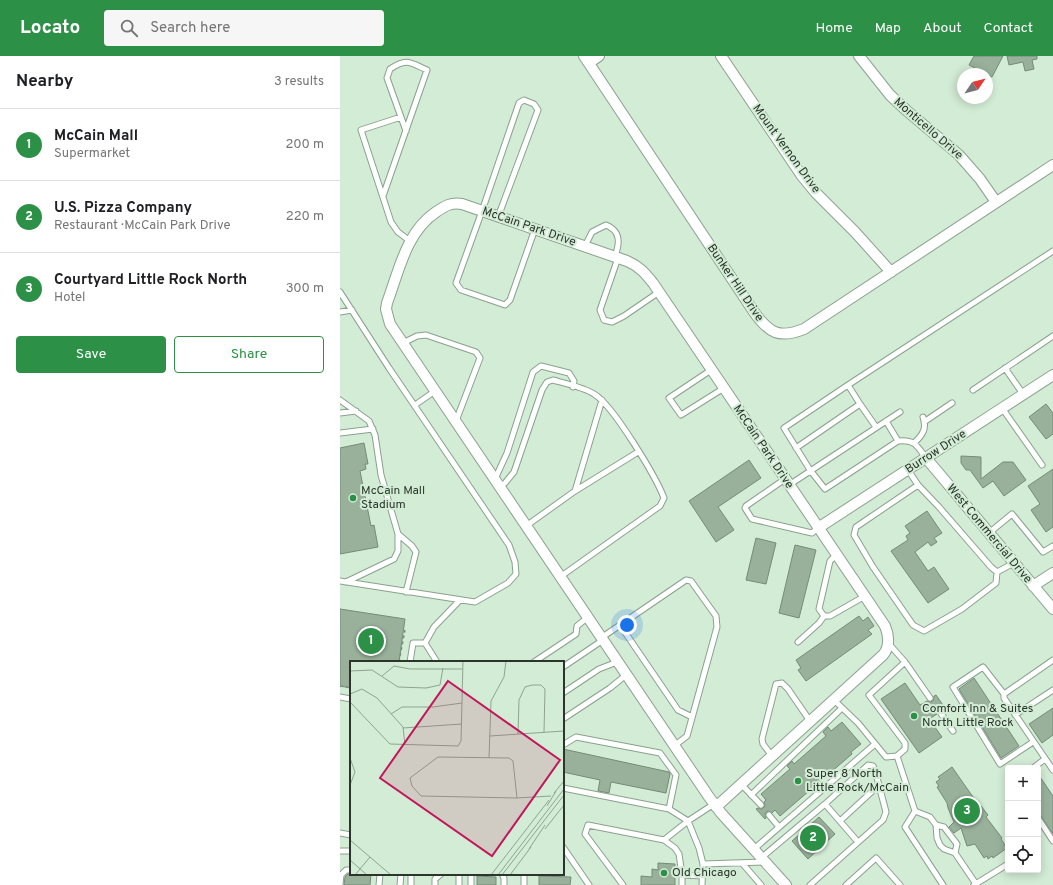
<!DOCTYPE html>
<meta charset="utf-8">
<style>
:root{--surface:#fff;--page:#f6f6f6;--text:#202124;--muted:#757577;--line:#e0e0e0;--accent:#2c9147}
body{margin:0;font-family:Overpass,sans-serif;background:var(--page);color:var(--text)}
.controls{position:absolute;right:12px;bottom:12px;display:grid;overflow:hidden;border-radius:4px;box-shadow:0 2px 10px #0003}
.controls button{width:36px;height:36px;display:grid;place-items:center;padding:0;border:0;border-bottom:1px solid var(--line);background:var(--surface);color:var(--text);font:20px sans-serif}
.compass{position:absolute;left:617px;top:12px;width:36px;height:36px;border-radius:50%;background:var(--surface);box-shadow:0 2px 10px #0003;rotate:55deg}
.you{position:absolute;left:287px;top:569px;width:14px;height:14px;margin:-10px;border:3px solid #fff;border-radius:50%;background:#1a73e8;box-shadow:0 0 0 6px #1a73e833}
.badge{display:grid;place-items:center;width:26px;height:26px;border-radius:50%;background:var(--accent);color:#fff;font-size:13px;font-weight:700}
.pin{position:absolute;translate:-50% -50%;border:2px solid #fff;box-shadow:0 1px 4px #0006}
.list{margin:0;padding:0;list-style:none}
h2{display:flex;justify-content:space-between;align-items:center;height:52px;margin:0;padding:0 16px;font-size:17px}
h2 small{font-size:13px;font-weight:400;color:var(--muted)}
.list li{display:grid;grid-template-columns:26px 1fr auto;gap:12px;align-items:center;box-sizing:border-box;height:72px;padding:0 16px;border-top:1px solid var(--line)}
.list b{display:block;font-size:15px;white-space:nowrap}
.list p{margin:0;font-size:13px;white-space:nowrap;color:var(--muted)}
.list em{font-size:13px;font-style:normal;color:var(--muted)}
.actions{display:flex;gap:8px;padding:12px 16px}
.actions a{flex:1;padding:9px 0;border:1px solid var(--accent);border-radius:4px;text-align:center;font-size:14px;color:var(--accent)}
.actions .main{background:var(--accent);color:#fff}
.icon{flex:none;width:22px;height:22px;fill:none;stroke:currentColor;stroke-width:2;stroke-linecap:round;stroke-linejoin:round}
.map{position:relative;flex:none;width:713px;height:829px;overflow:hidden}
header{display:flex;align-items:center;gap:24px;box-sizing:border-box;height:56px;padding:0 20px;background:var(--accent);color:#fff}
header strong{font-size:19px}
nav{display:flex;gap:22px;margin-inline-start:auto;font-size:14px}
.search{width:280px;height:36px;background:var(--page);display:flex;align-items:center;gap:10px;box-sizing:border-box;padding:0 14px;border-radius:4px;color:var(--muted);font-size:15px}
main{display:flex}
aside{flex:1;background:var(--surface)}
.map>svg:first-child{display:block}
</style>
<header>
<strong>Locato</strong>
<div class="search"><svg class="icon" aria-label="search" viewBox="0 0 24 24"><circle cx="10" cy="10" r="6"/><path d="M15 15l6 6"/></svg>Search here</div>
<nav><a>Home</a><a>Map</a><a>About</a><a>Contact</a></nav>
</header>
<main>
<aside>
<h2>Nearby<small>3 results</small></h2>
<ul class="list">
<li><span class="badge">1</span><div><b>McCain Mall</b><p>Supermarket</p></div><em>200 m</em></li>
<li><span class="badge">2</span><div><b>U.S. Pizza Company</b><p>Restaurant · McCain Park Drive</p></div><em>220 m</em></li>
<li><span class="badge">3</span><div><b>Courtyard Little Rock North</b><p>Hotel</p></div><em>300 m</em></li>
</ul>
<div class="actions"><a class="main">Save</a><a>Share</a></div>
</aside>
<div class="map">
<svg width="713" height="829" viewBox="0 0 713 829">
<rect width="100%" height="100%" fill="#d3ecd5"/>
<path fill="#99b19b" stroke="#748b77" d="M634,0H663L652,21L629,9Z
M667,0H697V3L692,4L694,13L685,15L683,6L669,9Z
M706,348L713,357V378L706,383L689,361Z
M24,387L28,408H25L26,413L20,415L31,470L34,469L38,491L0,498V392Z
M621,400L641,401V423L663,406H673L686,424L664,440L653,425L643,432L630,414H626L621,407Z
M409,404L421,422L378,451L394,474L376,486L349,445Z
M713,413V471L706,476L691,454L700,448L688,430Z
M587,455L602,477L594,482L597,486L591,490L588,486L575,496L588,515L594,511L609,533L588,547L551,495L568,484L566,480L570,477L565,470Z
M416,482L436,487L426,528L406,524Z
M455,489L476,494L459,562L439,557Z
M0,553L65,563L59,606H11V632L0,630Z
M519,560L523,565L528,561L534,570L528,574L532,578L466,625L458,614L461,612L456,604Z
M634,622L679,690L661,702L619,633Z
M565,627L580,649L587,645L590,646L593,645L594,640L596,639L605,652L603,654L600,652L597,653V658L589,663L602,681L579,697L541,643Z
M713,652V679L702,687L689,668Z
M502,666L521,688L511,696L512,698L440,760L435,754L432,757L428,755L425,757L426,762L425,763L416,753L418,752L422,753L425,750L424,746L426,744L421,738L450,713L447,710L452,705L454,708L486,680L483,676L488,671L491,675Z
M223,693L329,716L330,718L326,737L271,726L269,737L258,735L260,724L223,716Z
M612,711L633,741L640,750H641L648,759L646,761L662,782L661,783L667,792L653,802L652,800L648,803L647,800L644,802L635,788L627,790L621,772L614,777L609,771L614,766L608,752L607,747L597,731L599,730L596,726L600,723L598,721Z
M698,718L713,740V778L701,760L698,758Z
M479,761L495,778L468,803L452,785Z
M318,807L335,808V829H301V820L312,821V813L318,814Z
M8,818H31L30,829H4L5,821Z
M137,820L156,821V829H137Z
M199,820L231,821L230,829H199Z"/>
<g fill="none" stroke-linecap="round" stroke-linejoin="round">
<defs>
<path id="service" d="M61,61L21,74L51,166L58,176L70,185
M43,140C58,98 72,56 87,14C69,6 67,2 50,13L47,22L66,75
M158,161L198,54L194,48L184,44L179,47L142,155L116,227L121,234L165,249L170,244L195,173
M245,190L252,176L266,169C281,175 280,187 275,200
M278,202L260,254L264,264L272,266L284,260L319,236
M0,236L49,312L169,489L175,506L176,518L168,527L135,546L0,525
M0,256L12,254
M63,287L77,280L86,279L136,296L140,302L116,365
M665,312L683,338
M371,314L329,342L341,359L384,332
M508,329L713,195
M633,334L713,280
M0,344L29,365L35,379L41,419L58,478L72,490L76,496L66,536
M520,348L508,329L444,372L470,414L485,433L558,385C575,383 577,390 586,402
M75,349L95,335
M662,352L702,409
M0,357L16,355
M546,365L558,385
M584,366L612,347
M0,377L33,373
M574,387C583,379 587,372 583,361
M456,392L520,348L536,371
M568,414L578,429
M155,423L167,397L193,316L201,310L229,317L234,325L233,331
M445,423L406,450L405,452L412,463L472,477L478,472
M449,429L560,356
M159,431L165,427L174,416L202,334L207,326L213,324C224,327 246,332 254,338C273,349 316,421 324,442L320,450L220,521
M235,435L298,396
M186,470L235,435L262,344
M649,477L672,458L703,496L713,490
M496,499L490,505L479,553L484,560H490L525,540
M657,516L656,527L622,553L584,575L573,569L533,511L514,479L516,471L578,429L599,451L651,511L657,516L674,507
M6,526L54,503L58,495V478
M280,569L338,654L352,661
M261,582L346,524L351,525L376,560L377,571L347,680L334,690
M458,586L479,567L484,560
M549,588L565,606L590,642
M713,604L664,638V642L713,714
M70,606L73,587H85
M97,606L85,587L94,571L120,544
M194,606L236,578L237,570L247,562
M565,606L529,639L565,687V693L557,700L575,755L565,771L603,829
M223,611L263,584
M223,637L259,613L277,606
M664,638L643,611L613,631L660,708L693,686
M0,641L11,643
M494,644L518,667L546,701L557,700
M600,656L613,675
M675,659L713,634
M223,663L270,632L286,619
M223,689L236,681L320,697L336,719L329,753
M432,700L423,688L422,683L436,628L442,627L448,633L470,665
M693,712L705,703
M401,728L421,749
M223,732L329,753L348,765L324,784
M411,739L502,652
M485,748L518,786
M575,755L590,761L596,769L604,771L617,788L615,797
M429,759L439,771
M698,762L713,785
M500,765L539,729
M596,769L597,782L600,789L604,793L615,797L636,828
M0,777L11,779
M223,791L249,829
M414,793L535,688
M0,795H11
M421,802L485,748L528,709L533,710L535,714L546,756L543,764L470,829
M402,807L421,829
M363,808L426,806
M119,818V829
M162,818L164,822V829
M342,819L362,820
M0,829L1,819L6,814H11
M39,829L40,818
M60,829L61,818
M71,829V818
M95,829V823L101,818
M131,829V818
M184,829V818
M283,829L245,778L248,769L324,784L335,792L339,798L342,819V829
M362,829L363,808L359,792L348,765L374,748
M506,829L536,802L560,829
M634,829L668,808"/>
<path id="minor" d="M244,0L414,256C429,277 439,283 464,273L713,109
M381,0L462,120L476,137L515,176L551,216
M519,0L550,39L566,54L619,99L640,123L656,146
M249,7L259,0
M586,402L713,553
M478,472L713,319
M693,530L713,517
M376,751L543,599C550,591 549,579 545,570L313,227C305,217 299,210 287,205L122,148C111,146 105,150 96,156C66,176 59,215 47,247L46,253L50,268L369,741L381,757L446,829"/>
</defs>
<use href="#service" stroke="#8aa28d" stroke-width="7"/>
<use href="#minor" stroke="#8aa28d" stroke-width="12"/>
<path stroke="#7d8f7f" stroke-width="1.5" stroke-dasharray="3 3" stroke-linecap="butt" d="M59,606L65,574
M0,630L11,632"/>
<use href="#service" stroke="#fff" stroke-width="5"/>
<use href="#minor" stroke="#fff" stroke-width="10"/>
</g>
<g fill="#2c9147" stroke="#d3ecd5" stroke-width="1.5">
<circle cx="13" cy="442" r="4"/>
<circle cx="574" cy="660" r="4"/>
<circle cx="458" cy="725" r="4"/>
<circle cx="324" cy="817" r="4"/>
</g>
<g text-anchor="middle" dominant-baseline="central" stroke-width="4" stroke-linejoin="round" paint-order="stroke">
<g font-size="12" fill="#2b352c" stroke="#d3ecd5">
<text transform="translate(588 73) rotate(41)">Monticello Drive</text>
<text transform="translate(446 93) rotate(54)">Mount Vernon Drive</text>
<text transform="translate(189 171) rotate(19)">McCain Park Drive</text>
<text transform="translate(395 227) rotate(56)">Bunker Hill Drive</text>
<text transform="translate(423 391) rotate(56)">McCain Park Drive</text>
<text transform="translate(596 396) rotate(-33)">Burrow Drive</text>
<text transform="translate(649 478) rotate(50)">West Commercial Drive</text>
</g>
<g font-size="12" fill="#2b352c" stroke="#d3ecd5" text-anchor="start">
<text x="21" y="435">McCain Mall<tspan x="21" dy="14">Stadium</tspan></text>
<text x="582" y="653">Comfort Inn &amp; Suites<tspan x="582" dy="14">North Little Rock</tspan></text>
<text x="466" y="718">Super 8 North<tspan x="466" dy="14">Little Rock/McCain</tspan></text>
<text x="332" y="817">Old Chicago</text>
</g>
</g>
<g transform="translate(10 605)">
<rect width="214" height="214" fill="#d3ecd5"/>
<path fill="none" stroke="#90a391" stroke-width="1" d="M0,10L22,9L48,26L76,27L90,24L93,7M32,15L44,5L60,8H113M0,33L12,28L27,37L53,66L55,84M0,41L40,83L108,85L111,80L113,0M41,53L52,46H83L112,42M53,67L112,63M168,73L169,39L175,26L182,24H191L195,28L194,71M140,75L214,70M0,97L5,111L0,124M139,97L141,40L154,16L156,0M204,132L214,120M167,137L163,100L159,97L88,96L60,117L62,125L71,135L166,137L201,135M197,145L206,130M195,168L214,144M0,179L41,214M179,188L195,164M0,199L17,214M5,214L20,196M141,214L199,139M148,214L214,128M152,214L214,134M160,214L181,186"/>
<path fill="#c2185b" fill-opacity="0.15" stroke="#c2185b" stroke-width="2" d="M98,20L210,99L142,195L30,117Z"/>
<rect width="214" height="214" fill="none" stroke="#2b352c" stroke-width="2"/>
</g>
</svg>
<div class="controls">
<button>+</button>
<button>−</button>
<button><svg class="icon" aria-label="locate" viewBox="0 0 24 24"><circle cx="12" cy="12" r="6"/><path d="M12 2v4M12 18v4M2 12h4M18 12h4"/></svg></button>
</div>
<svg class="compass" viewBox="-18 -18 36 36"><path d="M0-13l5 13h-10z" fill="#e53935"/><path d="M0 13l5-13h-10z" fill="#757577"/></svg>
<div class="you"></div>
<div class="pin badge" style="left:31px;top:585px">1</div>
<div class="pin badge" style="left:473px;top:782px">2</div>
<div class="pin badge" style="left:627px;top:755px">3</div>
</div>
</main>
